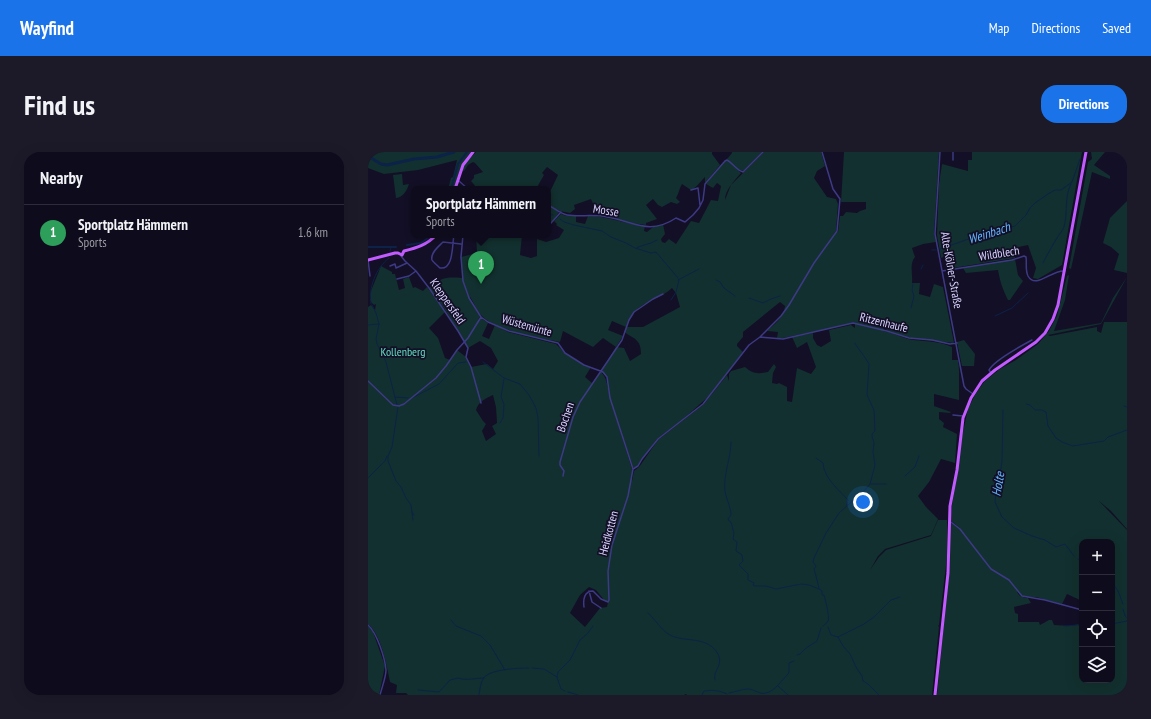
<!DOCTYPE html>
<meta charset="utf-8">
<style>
:root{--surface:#0e0b1c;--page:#1c1929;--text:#f1f3f6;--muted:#9b9ba3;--line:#2e2b3b;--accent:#1a73e8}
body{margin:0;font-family:"PT Sans Narrow",sans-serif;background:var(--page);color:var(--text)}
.controls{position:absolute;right:12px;bottom:12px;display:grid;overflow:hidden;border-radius:8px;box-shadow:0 4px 16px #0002}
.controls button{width:36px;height:36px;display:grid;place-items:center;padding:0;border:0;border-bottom:1px solid var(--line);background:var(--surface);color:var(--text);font:20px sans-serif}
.you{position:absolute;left:495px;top:350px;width:14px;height:14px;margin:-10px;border:3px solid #fff;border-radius:50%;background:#1a73e8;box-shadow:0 0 0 6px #1a73e833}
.badge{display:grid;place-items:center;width:26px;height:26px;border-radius:50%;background:var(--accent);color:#fff;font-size:13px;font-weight:700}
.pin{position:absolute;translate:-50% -33px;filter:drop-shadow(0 1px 2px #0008)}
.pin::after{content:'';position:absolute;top:21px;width:14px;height:12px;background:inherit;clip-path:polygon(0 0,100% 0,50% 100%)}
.popup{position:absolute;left:43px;top:34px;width:140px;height:52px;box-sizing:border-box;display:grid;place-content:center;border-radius:8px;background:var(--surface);filter:drop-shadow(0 1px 3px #0005);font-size:13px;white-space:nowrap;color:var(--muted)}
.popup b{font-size:15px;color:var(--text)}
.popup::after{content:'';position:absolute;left:50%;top:100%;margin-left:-8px;border:8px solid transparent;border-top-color:var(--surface)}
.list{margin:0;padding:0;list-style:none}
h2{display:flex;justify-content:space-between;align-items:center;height:52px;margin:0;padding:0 16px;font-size:17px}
h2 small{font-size:13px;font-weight:400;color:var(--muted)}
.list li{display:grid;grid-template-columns:26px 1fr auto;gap:12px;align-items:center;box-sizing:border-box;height:56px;padding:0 16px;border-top:1px solid var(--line)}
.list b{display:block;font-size:15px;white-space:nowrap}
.list p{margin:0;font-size:13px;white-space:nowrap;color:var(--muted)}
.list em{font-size:13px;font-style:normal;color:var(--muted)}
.icon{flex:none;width:22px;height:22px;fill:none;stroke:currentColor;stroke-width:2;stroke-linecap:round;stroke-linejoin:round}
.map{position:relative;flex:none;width:759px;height:543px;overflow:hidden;border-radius:16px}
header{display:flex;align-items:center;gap:24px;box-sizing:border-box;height:56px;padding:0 20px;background:var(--accent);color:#fff}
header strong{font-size:19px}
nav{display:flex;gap:22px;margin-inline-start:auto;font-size:14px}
.intro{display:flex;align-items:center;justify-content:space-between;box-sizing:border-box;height:96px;padding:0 24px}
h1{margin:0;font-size:28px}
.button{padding:10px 18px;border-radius:16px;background:var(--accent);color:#fff;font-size:14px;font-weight:700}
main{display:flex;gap:24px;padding:0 24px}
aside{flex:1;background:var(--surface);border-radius:16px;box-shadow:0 4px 16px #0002}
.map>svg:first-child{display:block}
</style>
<header>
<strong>Wayfind</strong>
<nav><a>Map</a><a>Directions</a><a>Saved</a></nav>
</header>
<div class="intro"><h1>Find us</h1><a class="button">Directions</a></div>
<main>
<aside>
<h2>Nearby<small></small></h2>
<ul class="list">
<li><span class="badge" style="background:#2e9e5b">1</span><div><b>Sportplatz Hämmern</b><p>Sports</p></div><em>1.6 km</em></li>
</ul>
</aside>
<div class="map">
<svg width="759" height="543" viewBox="0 0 759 543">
<rect width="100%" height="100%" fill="#130f26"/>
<path fill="#12302f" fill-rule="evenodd" d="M0,0H103C93,11 90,23 86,37H80L83,26L85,25L89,8L50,18L16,22L0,16Z
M108,0H344V2L352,13L337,31V25C332,30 329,35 323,38L314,32C311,37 311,41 308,46L312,50L309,52L303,50L294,55L290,53L285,47L278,53L289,67L278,71V73L263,71L240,64L241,58L227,56L223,47L206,53L207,57L202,61L192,59L183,55L191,60L185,69L180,71V44L190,23L179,15L174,21L176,23L168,37H126L121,35V37H106L108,35L103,29L106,26V23L115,20L107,11L105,10L100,13L96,19L94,18L99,9Z
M364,0H394L375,19L370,17L359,7L364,1Z
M396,0H453L457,14L449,19L446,26L459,45L468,47L470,52L468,79L457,95L468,80H470L472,64H475L478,60L489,61L492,59L498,57V50H473L476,0H571L566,82L568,90L555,92L544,96L547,105C541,112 545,122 544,131H552L551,142L562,145L566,132L575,135L586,191L541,186L519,178L515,173L516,179C524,180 532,185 540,187C555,190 569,188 584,195V208H590L591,218V248L566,242V254L583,260L582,261L571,260V267L576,271L575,275L589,282L587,311L573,307L561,330L550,344L558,355L570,367L563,383L517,397L510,404L502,418L511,405L518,398L563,384L570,368H579V405L571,473L570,474L571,475L564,543H319L318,542L316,543H40L38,541H28L29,533L22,530C19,514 13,482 0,472V155L3,153L7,158L8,152L6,153L3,150V139L13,114L24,120V122H27L31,138L37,136L35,127L41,125L45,136L47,135L55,139L59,135L77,160L61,176L70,186L77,206L82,208L89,198L98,205L103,215L119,212L125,217L130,209L123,196L112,189L100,196L78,159L61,136C74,125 78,125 95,126L93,105L109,101L108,83H154L152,103L163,106L169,104V87L178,90L191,86L196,78L188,73L189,72L186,69L193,62L198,64H208V70L217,72L220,64C240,64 257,72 277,74L276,79L279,80L285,75L295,72L297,82L293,87L294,90L297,91L301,87L308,92L323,69L331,71L343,48L350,49L353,34L349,31L345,36L338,32L357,9H361L373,21C366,29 357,38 357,48L363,33ZM95,130L101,146L102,145C106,151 109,159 114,164C126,178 173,186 192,190L195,179L225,195L235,186L248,195L233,219L239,225L241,241C239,233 239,226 233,220L224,231L217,225L223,215L216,213L197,201L188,192L140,180L127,173L121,187L114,184L120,171L113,166L110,168L112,164L99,142ZM304,136L308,141L312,155L275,175H258C261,170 263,164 266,160C276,149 294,146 304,136ZM412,150L417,154C416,165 407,172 399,179L410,180L409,186H415L487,171V176L483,173L461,178L463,189L453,195L449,193L445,186V181L424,185L429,196L439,190L448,215L443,222L429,216L424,250L419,249V235L411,231L409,232L404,231L405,221L408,215L406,212L400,220C390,222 385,222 377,215L363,219L361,222V229L359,223L336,252L290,288L271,315L266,319L264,329V317L244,253L265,315H269L289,287L314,268L341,244L375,200L369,194V192L375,185V180ZM244,169L258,175L256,180C267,187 273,188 273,202L262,209L256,196L248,195L255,184L240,178ZM125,243L128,255L129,271L124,274L128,282L118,289L114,279L118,272L115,269L108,258C110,250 118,246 125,243ZM221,435L228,438L237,449L240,450L239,455L232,456L217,475L202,461L212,443Z
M604,0H714L694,113L670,127L665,126L668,116L660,93L645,96L647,106L585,116L582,102L573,106L569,83L571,32L574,12L600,19V8H604Z
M723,0H737L726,13L742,24V27L724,20L703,117L701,116L720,10L724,7Z
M34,22L35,33L41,32C39,39 35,45 28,46L25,23Z
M759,49V121L746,118L751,102L743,95L735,91L742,66Z
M647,107L650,123L655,129L642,148H640C635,138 632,130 630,118L598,121L595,116Z
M701,123L697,148L686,179L733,171L745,146L759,125L733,172L680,183L682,184L729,175V179L733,181L736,170H759V377L743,359L731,349L759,378V543H569L581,419L582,370L592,376L582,368L593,289L600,257L607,243L616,230L632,217L648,208L670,192L681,179L689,164L699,124ZM714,390H744V457L754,454L744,457V528H714V478L710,472L703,474L686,473L684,468H681L672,473L671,470H650V462L647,461L646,455L663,451L660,446C655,446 650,444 649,439L652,443L656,445H668L694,452L699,442L714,449V419L711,415L714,416Z
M596,188L607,202L606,214H594L589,190Z
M0,474L5,480L17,514L11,543H0Z"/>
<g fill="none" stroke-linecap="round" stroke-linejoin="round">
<path stroke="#0c2248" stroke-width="1" d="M91,34L94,37
M180,62L185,63
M192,67L196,70L206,73L234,79L243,85L258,91L267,96L283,101L288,100L310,126
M269,96L270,95L283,91L289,88
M572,97L615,82L647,74L658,63L662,56L667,51L680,42L687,38H693L704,30L712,7
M564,98H568
M22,99L23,95
M675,111C679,103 684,94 689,86C691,82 694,80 696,75C700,61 696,45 703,32
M553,117L555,113
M310,128L331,117
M348,128L352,130L356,136L367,144
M381,146L395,151L403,147L412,144
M303,148L308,140L311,128
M3,152C0,136 8,116 21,106
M4,153L8,161L11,172L8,187L9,192L18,210L29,253
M543,156L546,144L544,138L545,132
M627,164L644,156L660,141
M0,173L11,172
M115,210L136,226L152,232L161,243L168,256L170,266L171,304
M27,245L40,246
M44,246L71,232L90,211L98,210
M658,252L662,253L667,258H674L678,260L680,274L688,286L694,290L705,294L736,289L740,285L759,278
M756,254L759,255
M30,255L24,295L20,304V309L28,329L33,335L38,346L43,353L44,360L46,363
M635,258L634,309L633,317L630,321L627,350L634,365L646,376L664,384L677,388L688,395L697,392L706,404
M132,271L135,266L136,252L133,245L136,227
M363,290C363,307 355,322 357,339C358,347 363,355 363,363L360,367L361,369L363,370L366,381L365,387L369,390L368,399L374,403L375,409L371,413L380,422V428L386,431L385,433L387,434H398L408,437L433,432L441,433L451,437
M448,306L455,311C456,326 470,337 480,348L479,353
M537,324L547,315L551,304
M0,326L17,309L19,304
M502,332H518
M44,360L45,368
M710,407L714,409
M744,430L750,439L755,452
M755,457L757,464L759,466
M280,461C287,467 293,478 302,483C317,491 339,483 350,502C356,514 344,519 347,528
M83,468L88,474L113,484L122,493L137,518
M744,472L759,469
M455,474C455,474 460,470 460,469C462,466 457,446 456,443H454V439L451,437C450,431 448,424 446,417L448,414L445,410L446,406L458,381L471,361L498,337L502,332L507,313L505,300L506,291L504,284V282L507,279L506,258L499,243L501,212L498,207L488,193L487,191
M696,474L710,473
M460,475L463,483L470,485L475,494L482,502L488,515L494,524L495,529L500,532L511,543
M470,485L496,472L506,465L523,448L532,445
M429,503L432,502L438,496L449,489L453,476
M164,516L176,517L189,525L193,537L197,539
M189,525L190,520L202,508L212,488L220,481L225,474
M410,534L420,543
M50,538L71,540L82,528L90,526C98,529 107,526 116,526
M200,540L210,543
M361,541C367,540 374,537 380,537C386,537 392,543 398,541C407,539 414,528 420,522L421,520V511L426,509
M111,543C112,538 112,532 115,527C120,517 151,516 161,516
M334,543L336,539C345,538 350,538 359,542"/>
<path stroke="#0c2248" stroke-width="2" d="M83,37L90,12L99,0
M39,93L53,91L64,83
M0,95H28"/>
<path stroke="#0c2248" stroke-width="3" d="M0,4L13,12L19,13L46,7L69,5L86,0"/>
<path stroke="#3d3a85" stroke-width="1.5" d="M572,0L567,82L596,234L598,237L605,242
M585,0V8
M91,29L100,37
M323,38L330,36L332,53
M180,53C186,56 193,62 199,63C212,65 226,62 239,65C265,69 281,84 308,66L317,70L325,63L331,56L335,48L337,32L357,9L359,8C365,11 368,18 375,20L395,0
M180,71H183L193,60
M86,83C84,92 86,118 72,116C70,114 65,110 64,108C62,101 71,94 75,90L93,92
M95,83L93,105L95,129L101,146L113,165L120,170L141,179L190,191L197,201L216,213L235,220L239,225L242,246L265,317L260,344L244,393L240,419L241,448L240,450L233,447L225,439C216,439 215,448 216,455
M33,104L37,109L48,119L61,136L90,179L100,196L98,205L103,215L113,251
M0,108L2,124
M22,114L27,112L28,116L39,111
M574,119L644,108L656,104L658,105C659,111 657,118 660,124C668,138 684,117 697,119
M29,127L41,124L48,119
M392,185L415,187L485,171L519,179L541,186L564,188L582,192L589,191
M623,221L621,218C626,208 653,194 664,188
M0,229L25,253L31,254L36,252L68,226L78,214L89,198L100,186L113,165
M585,263L595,264
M265,317L270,314L274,307L290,287L335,252L381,193L392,185L413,164L421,153L446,111L469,79L472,47L465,37L454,0
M195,324L196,319L192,313V310L205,265L212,250L254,188L261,168L266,160L285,147L295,142
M583,370L592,377L602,390L623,417L641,428L654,444L677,448L714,458
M221,439L224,450L233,456
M0,473C9,481 17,506 18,518C18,525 14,535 12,543"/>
<path stroke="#c25bff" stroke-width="3" d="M87,37L95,13L105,0
M36,99C48,96 59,93 68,83
M0,108L27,101H30L34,103L36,99
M567,543L580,421L582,354L589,318L595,266L603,246L614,229L627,218L668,190L677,181L685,167L690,153L694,131L718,0"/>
</g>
<g text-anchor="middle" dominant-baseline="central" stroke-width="3.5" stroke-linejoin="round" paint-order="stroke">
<g font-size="12" fill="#d9d4ff" stroke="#130f26">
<text transform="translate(238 58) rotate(9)">Mosse</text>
<text transform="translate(631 101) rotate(-9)">Wildblech</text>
<text transform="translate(584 118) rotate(80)">Alte-Kölner-Straße</text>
<text transform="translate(80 149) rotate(55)">Kleppersfeld</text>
<text transform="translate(516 170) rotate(14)">Ritzenhaufe</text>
<text transform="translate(159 173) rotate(16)">Wüstemünte</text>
<text transform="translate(197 265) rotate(-71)">Bochen</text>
<text transform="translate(240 381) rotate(-75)">Heidkotten</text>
</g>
<g font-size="12" fill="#5fe0c0" stroke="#130f26">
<text x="35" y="199">Kollenberg</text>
</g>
<g font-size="13" font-style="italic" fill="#62b6ff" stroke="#130f26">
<text transform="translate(621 81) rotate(-18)">Weinbach</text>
<text transform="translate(630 332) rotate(-80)">Holte</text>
</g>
</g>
</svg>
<div class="controls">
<button>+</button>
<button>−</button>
<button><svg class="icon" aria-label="locate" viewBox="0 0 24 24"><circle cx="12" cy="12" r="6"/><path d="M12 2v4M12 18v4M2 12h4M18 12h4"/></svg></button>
<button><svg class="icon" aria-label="layers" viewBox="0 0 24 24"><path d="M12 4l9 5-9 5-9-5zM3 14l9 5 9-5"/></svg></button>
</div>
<div class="you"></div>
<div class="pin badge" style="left:113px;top:132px;background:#2e9e5b">1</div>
<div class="popup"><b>Sportplatz Hämmern</b>Sports</div>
</div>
</main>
